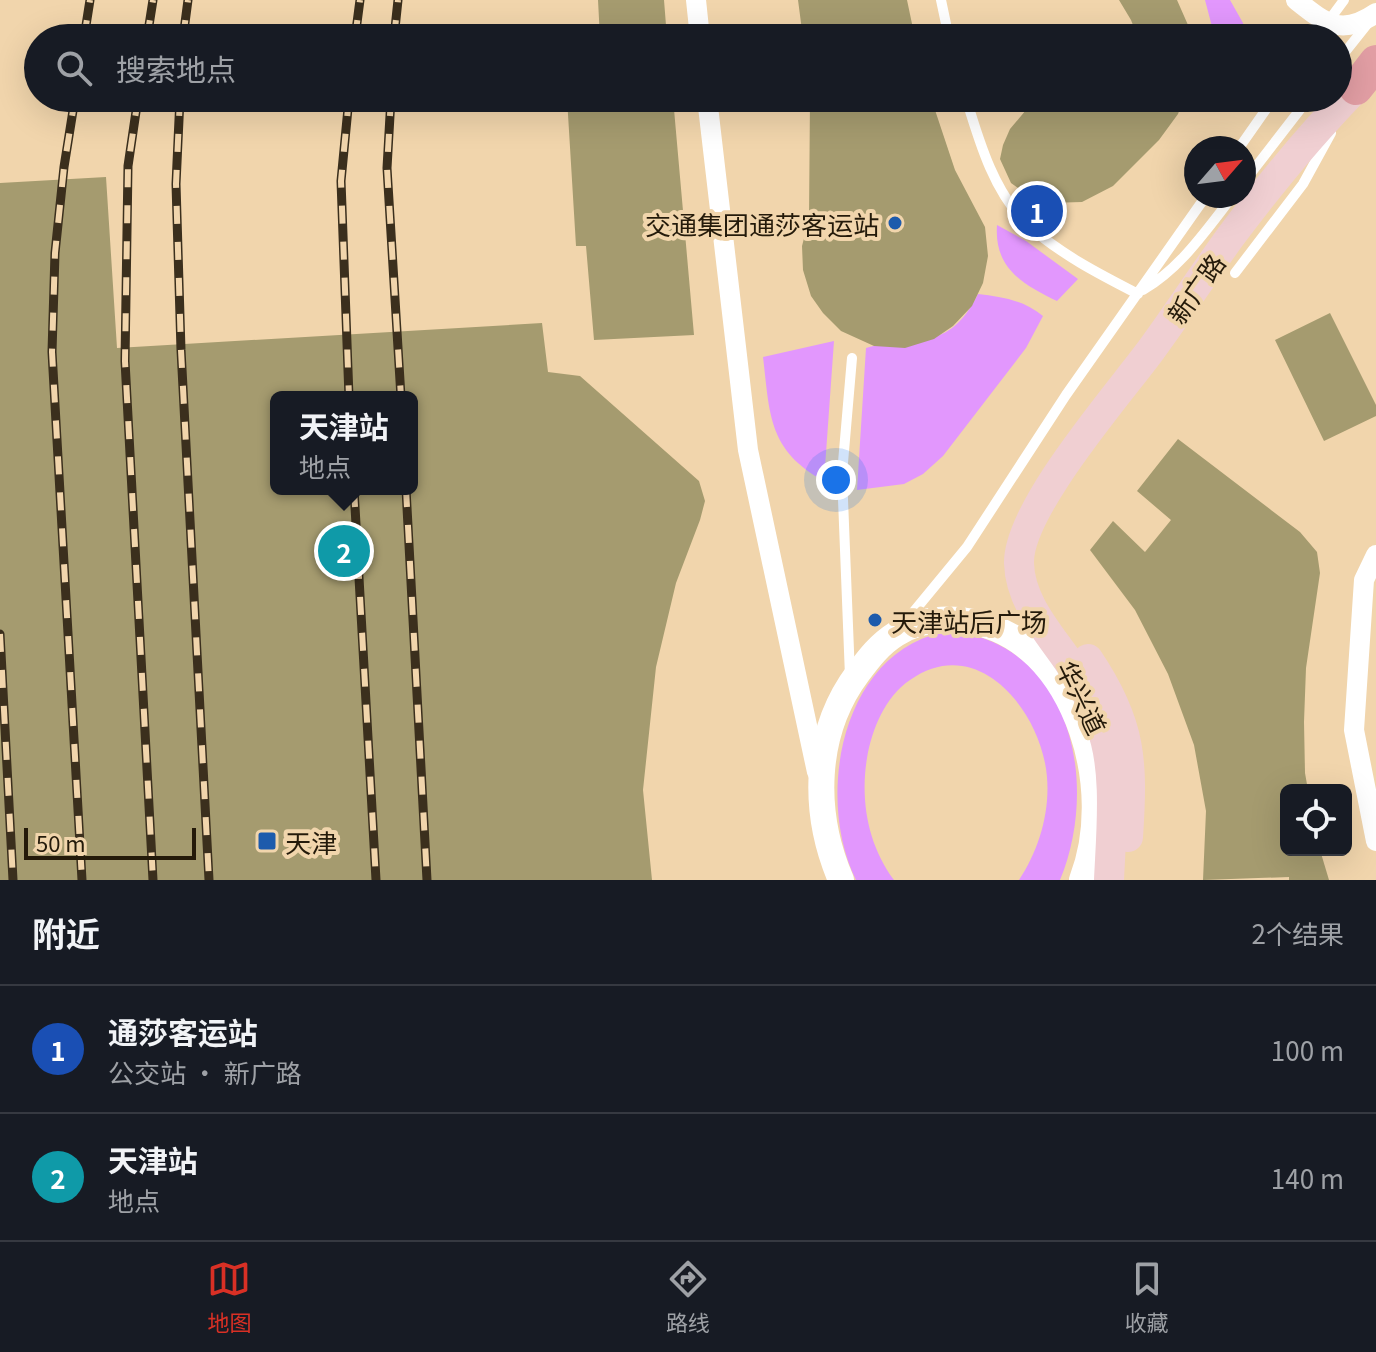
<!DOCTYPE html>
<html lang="zh">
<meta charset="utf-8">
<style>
:root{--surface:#171b24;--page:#20242c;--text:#f1f3f6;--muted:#9ea1a6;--line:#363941;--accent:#d93025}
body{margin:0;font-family:Georgia,"Noto Sans SC",serif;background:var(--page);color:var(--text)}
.controls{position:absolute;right:24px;bottom:24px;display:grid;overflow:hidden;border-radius:12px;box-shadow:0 8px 32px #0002}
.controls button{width:72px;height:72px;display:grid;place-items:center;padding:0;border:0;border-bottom:2px solid var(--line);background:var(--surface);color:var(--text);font:40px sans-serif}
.compass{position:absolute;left:1184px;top:136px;width:72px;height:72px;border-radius:50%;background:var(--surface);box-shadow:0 8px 32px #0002;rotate:62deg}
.scale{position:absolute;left:24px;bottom:20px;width:172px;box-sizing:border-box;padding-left:8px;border:4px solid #241a0a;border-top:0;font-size:22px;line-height:28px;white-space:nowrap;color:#241a0a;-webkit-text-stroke:6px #f1d5ac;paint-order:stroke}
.you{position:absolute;left:836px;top:480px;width:28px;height:28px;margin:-20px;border:6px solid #fff;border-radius:50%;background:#1a73e8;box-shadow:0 0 0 12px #1a73e833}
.badge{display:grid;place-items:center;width:52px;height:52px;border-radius:50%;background:var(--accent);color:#fff;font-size:26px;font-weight:700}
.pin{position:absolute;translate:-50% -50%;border:4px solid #fff;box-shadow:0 2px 8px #0006}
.popup{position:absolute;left:270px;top:391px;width:148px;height:104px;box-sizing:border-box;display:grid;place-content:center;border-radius:12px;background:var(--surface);filter:drop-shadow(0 2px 6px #0005);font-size:26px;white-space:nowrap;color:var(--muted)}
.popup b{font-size:30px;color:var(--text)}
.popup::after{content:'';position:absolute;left:50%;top:100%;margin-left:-16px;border:16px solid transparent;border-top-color:var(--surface)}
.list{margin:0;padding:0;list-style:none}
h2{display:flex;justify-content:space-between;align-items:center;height:104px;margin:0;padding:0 32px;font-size:34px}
h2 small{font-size:26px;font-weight:400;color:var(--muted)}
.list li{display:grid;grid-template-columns:52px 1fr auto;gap:24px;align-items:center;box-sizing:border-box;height:128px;padding:0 32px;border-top:2px solid var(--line)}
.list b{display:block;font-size:30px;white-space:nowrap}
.list p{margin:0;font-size:26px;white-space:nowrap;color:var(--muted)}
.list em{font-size:26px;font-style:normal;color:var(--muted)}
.icon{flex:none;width:44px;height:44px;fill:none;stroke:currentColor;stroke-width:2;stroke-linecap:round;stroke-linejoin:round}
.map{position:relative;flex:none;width:1376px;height:880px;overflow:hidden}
.search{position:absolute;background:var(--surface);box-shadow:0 8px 32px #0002;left:24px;right:24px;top:24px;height:88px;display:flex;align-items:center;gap:20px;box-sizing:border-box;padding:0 28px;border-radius:44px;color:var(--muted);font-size:30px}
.sheet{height:360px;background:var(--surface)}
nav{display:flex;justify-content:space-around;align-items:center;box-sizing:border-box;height:112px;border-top:2px solid var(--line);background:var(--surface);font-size:22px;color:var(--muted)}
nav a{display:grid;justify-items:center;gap:4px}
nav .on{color:var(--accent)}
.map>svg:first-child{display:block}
</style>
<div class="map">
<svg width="1376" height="880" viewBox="0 0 1376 880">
<rect width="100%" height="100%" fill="#f1d5ac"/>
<path fill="#e297fd" d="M1205,0H1230L1243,23L1245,38H1215Z
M997,225L1026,241L1078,279L1057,301C1022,284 994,268 997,225Z
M978,294C1002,297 1024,300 1043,316L1026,348L943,456L923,474L904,484L857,490L866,348C916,334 948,354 978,294Z
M834,341L824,481C768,450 770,415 763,357Z
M963,633C1075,654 1098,789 1060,880H1019C1041,847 1053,803 1045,763C1033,702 974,635 910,680C885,697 872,729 867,758C860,801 868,845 894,880H856C817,802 838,665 932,635C941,632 952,633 963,633Z"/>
<path fill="#a59b6f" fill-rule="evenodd" d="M598,0H664L667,38H600Z
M798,0H907L915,38H803Z
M1119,0H1177L1188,25L1190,38H1138L1131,20Z
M567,98H673L694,335L594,340L586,246H576Z
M810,98H931L955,170L985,227L988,256L983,283L972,306L953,326L934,339L905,348L874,346L841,331L823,313L811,296L803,270L802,246L809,219Z
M1048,98H1110L1118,101L1122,98H1184L1178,114L1159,140L1113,186L1082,202L1048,203L1035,200L1011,183L1000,159L1003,145L1010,129L1026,110Z
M106,177L117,348L542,323L548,372L580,376L699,481L705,501L700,520L676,583L656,667L643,790L652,880H0V183ZM276,397H412V489H276Z
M1330,313L1376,405V416L1324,441L1275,340Z
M1178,439L1300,532L1317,552L1320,573L1306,668L1304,722L1305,773L1308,790H1286V850H1320L1329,880H1289V877L1203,880L1206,811L1194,745L1168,674L1135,610L1090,550L1113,521L1145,552L1171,520L1137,491Z"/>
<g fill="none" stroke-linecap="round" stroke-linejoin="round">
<path stroke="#fff" stroke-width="10" d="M941,0L949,38
M1316,38L1344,0
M1338,61L1369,22
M966,98C979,141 994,193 1028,225C1060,254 1099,274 1138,294
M1239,148L1274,98
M1244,182L1309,98
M1235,273L1303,184L1331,133
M1143,290C1181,268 1206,230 1233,196
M906,621L967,547L1066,395L1206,196
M850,676L842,474L852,358"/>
<path stroke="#fff" stroke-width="20" d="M696,0L700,38
M1296,0C1325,23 1341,37 1376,13
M707,98L748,450L817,772
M1376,555L1364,580L1354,730L1376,841"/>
<path stroke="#fff" stroke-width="26" d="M841,880C812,813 813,733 858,673C869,658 880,644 896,634C915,622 937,618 960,620C1023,626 1062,674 1082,731C1098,778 1100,833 1082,880"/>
<path stroke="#f0cfd2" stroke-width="30" d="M1088,659C1132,724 1133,762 1128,837
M1109,880C1111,834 1118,767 1100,724C1092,703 1082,683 1070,664C1050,634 1020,603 1019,563C1018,509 1117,396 1151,350C1179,312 1204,273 1231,236C1270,184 1311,134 1356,88"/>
<path stroke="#e29ea4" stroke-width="34" d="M1356,88L1376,62"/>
<defs>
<path id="rail" d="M84,38L90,0
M147,38L153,0
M183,38L188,0
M355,38L360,0
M394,38L398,0
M75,98L64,167L55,253L52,352L82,880
M138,98L128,166L125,361L153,880
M180,98L176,184L181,350L209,880
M349,98L341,181L349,397
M391,98L387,168L401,397
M354,489L376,880
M406,489L427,880
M0,634L13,880"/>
</defs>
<use href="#rail" stroke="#3b2f1d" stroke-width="9"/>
<use href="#rail" stroke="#f1d5ac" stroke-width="6" stroke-dasharray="18" stroke-linecap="butt"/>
</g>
<g fill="#1d5bac" stroke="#f1d5ac" stroke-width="3">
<circle cx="895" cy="223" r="8"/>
<circle cx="875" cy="620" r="8"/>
<rect x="257" y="831" width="20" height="20" rx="4"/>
</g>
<g text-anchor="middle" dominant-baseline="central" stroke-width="8" stroke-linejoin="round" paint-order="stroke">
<g font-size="26" fill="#241a0a" stroke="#f1d5ac" text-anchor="start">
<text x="879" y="223" text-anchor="end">交通集团通莎客运站</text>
<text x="891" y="620">天津站后广场</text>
<text x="285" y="841">天津</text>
</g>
<g font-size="26" fill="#241a0a" stroke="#f1d5ac">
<text transform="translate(1195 288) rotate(-55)">新广路</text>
<text transform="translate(1083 697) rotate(64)">华兴道</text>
</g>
</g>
</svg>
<div class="controls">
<button><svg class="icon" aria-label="locate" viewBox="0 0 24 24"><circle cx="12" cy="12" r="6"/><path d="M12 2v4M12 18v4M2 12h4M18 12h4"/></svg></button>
</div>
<svg class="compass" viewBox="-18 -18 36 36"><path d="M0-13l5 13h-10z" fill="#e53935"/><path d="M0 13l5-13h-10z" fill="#9ea1a6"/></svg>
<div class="scale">50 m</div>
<div class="you"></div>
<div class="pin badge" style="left:1037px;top:211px;background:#1a4fb4">1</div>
<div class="pin badge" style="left:344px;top:551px;background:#0f9aa8">2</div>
<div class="popup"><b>天津站</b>地点</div>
<div class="search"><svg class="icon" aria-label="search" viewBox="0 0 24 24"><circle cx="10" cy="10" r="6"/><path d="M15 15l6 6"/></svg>搜索地点</div>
</div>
<section class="sheet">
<h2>附近<small>2个结果</small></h2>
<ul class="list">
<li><span class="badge" style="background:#1a4fb4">1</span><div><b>通莎客运站</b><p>公交站 · 新广路</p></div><em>100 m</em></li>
<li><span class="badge" style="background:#0f9aa8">2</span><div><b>天津站</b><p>地点</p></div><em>140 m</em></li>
</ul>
</section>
<nav>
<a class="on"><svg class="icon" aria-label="map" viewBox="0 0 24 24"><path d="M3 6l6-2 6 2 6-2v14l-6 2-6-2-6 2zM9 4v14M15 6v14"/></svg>地图</a>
<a><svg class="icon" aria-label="directions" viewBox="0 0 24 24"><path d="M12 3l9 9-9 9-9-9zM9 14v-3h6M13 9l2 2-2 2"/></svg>路线</a>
<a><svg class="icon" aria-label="saved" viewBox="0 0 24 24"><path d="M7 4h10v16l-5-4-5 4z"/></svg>收藏</a>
</nav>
